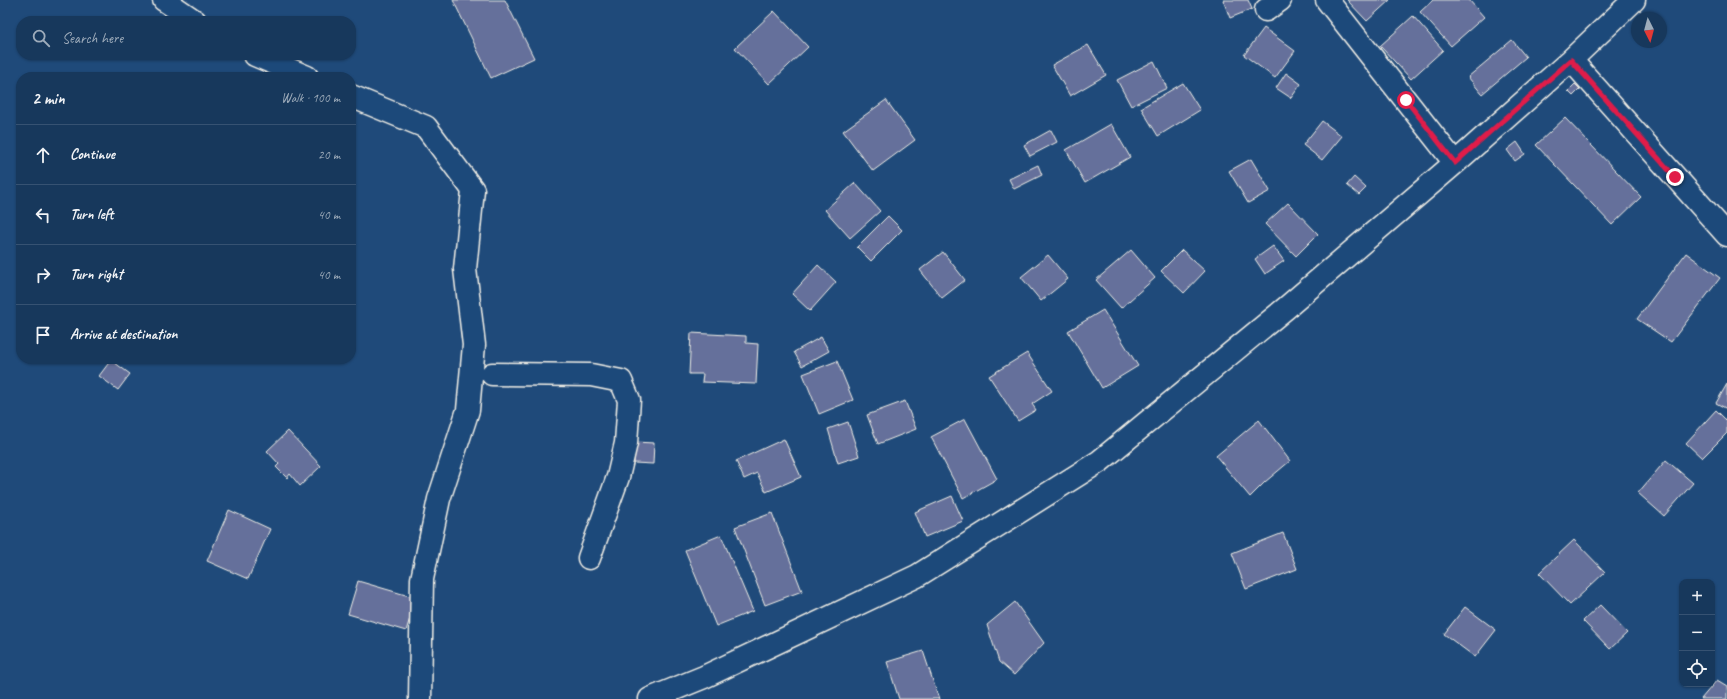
<!DOCTYPE html>
<meta charset="utf-8">
<style>
:root{--surface:#17385c;--page:#203f62;--text:#f1f3f6;--muted:#9eacbb;--line:#365272}
body{margin:0;font-family:Caveat,sans-serif;background:var(--page);color:var(--text)}
.controls{position:absolute;right:12px;bottom:12px;display:grid;overflow:hidden;border-radius:8px;box-shadow:0 1px 3px #0004}
.controls button{width:36px;height:36px;display:grid;place-items:center;padding:0;border:0;border-bottom:1px solid var(--line);background:var(--surface);color:var(--text);font:20px sans-serif}
.compass{position:absolute;left:1631px;top:12px;width:36px;height:36px;border-radius:50%;background:var(--surface);box-shadow:0 1px 3px #0004;rotate:174deg}
.stop{position:absolute;width:12px;height:12px;margin:-9px;border:3px solid #e11d48;border-radius:50%;background:#fff}
.stop.end{background:#e11d48;border-color:#fff;box-shadow:0 1px 4px #0008}
.list{margin:0;padding:0;list-style:none}
h2{display:flex;justify-content:space-between;align-items:center;height:52px;margin:0;padding:0 16px;font-size:17px}
h2 small{font-size:13px;font-weight:400;color:var(--muted)}
.list li{display:grid;grid-template-columns:26px 1fr auto;gap:12px;align-items:center;box-sizing:border-box;height:60px;padding:0 16px;border-top:1px solid var(--line)}
.list b{display:block;font-size:15px;white-space:nowrap}
.list em{font-size:13px;font-style:normal;color:var(--muted)}
.icon{flex:none;width:22px;height:22px;fill:none;stroke:currentColor;stroke-width:2;stroke-linecap:round;stroke-linejoin:round}
.map{position:relative;flex:none;width:1727px;height:699px;overflow:hidden}
.search{position:absolute;background:var(--surface);box-shadow:0 1px 3px #0004;left:16px;top:16px;width:340px;height:44px;display:flex;align-items:center;gap:10px;box-sizing:border-box;padding:0 14px;border-radius:16px;color:var(--muted);font-size:15px}
.panel{position:absolute;background:var(--surface);box-shadow:0 1px 3px #0004;left:16px;top:72px;width:340px;height:292px;border-radius:16px}
.map>svg:first-child{display:block}
</style>
<div class="map">
<svg width="1727" height="699" viewBox="0 0 1727 699">
<rect width="100%" height="100%" fill="#1f4a7a"/>
<filter id="ink" filterUnits="userSpaceOnUse"><feTurbulence type="fractalNoise" baseFrequency=".025" numOctaves="2"/><feDisplacementMap in="SourceGraphic" scale="8" xChannelSelector="R" yChannelSelector="G"/><feConvolveMatrix kernelMatrix="1 2 1 2 8 2 1 2 1" color-interpolation-filters="sRGB"/></filter>
<g filter="url(#ink)">
<path fill="#65709b" stroke="#f4f1e8" d="M453,0H505L534,58L491,78Z
M1223,0H1248L1252,9L1230,18Z
M1347,0H1390L1367,21Z
M1433,0H1469L1484,17L1451,46L1420,12Z
M774,11L808,47L769,84L735,48Z
M1413,16L1443,50L1411,79L1380,46Z
M1264,28L1295,51L1275,78L1244,55Z
M1512,40L1526,57L1482,94L1468,77Z
M1088,45L1106,75L1070,96L1052,65Z
M1154,61L1167,88L1131,106L1117,80Z
M1286,73L1301,84L1291,98L1276,88Z
M1183,83L1200,110L1158,136L1141,108Z
M1575,84L1580,89L1573,96L1568,91Z
M886,100L915,140L873,171L843,131Z
M1565,118L1641,197L1612,225L1536,145Z
M1322,121L1342,136L1322,160L1303,145Z
M1111,124L1130,157L1085,183L1066,150Z
M1051,130L1057,142L1030,156L1024,145Z
M1517,142L1525,154L1515,161L1507,150Z
M1251,159L1270,191L1248,203L1229,171Z
M1038,165L1042,175L1014,189L1009,179Z
M1354,177L1366,188L1359,195L1347,185Z
M855,183L880,211L850,238L825,210Z
M1288,203L1318,234L1296,256L1265,224Z
M888,216L902,230L871,261L857,247Z
M1273,246L1284,261L1265,274L1255,259Z
M1131,250L1155,278L1121,308L1096,280Z
M1182,250L1205,271L1184,293L1161,271Z
M943,252L965,280L942,298L920,270Z
M1686,253L1720,278L1671,342L1637,319Z
M1048,255L1068,279L1041,301L1021,277Z
M818,265L836,282L810,311L792,294Z
M1103,310L1138,366L1102,388L1068,331Z
M691,333L746,336V343L758,344L756,384L702,382L703,374H689Z
M821,337L829,351L802,366L794,352Z
M1027,353L1052,391L1032,404L1036,410L1018,421L989,376Z
M111,360L130,374L118,390L99,376Z
M837,361L853,400L819,414L803,374Z
M1727,384V409L1716,403Z
M905,401L916,429L878,444L867,415Z
M1716,410L1727,421V433L1702,458L1686,443Z
M965,419L997,479L963,498L931,437Z
M1259,420L1290,461L1265,482L1250,497L1216,456Z
M848,422L859,456L838,463L828,429Z
M288,431L321,466L300,486L290,474L287,478L276,467L279,464L267,451Z
M784,439L801,477L766,492L757,473L744,479L736,461Z
M635,442L654,443L653,464L634,463Z
M1666,460L1693,483L1664,516L1638,493Z
M952,496L963,521L925,537L915,512Z
M229,510L270,529L248,579L207,561Z
M772,513L802,591L765,605L735,527Z
M1283,533L1297,569L1246,589L1232,553Z
M721,535L753,611L716,626L685,550Z
M1574,540L1605,572L1570,605L1539,573Z
M358,581L416,598L406,631L348,614Z
M1015,602L1044,643L1014,675L999,662L987,625Z
M1600,605L1627,633L1610,649L1583,621Z
M1465,607L1496,630L1475,657L1444,634Z
M923,651L939,699H899L887,662Z
M1717,680L1727,686V699H1701Z"/>
<g fill="none" stroke-linecap="round" stroke-linejoin="round">
<defs>
<path id="minor" d="M164,0L195,21
M1327,0L1455,163
M1266,10L1280,0
M255,55L307,77
M1571,60L1727,235
M351,96L426,127L473,190L465,269L474,345L468,410L439,499L422,579L420,699
M492,374L591,375L621,381L629,400L626,443L618,477L589,558
M650,699L704,677L917,576L1100,461L1286,308L1455,163L1571,60L1634,0"/>
</defs>
<use href="#minor" stroke="#f4f1e8" stroke-width="25"/>
<use href="#minor" stroke="#1f4a7a" stroke-width="22"/>
</g>
</g>
<g fill="none" stroke-linecap="round" stroke-linejoin="round" filter="url(#ink)">
<path stroke="#e11d48" stroke-width="5" d="M1406,100L1455,163L1571,60L1675,177"/>
</g>
</svg>
<div class="controls">
<button>+</button>
<button>−</button>
<button><svg class="icon" aria-label="locate" viewBox="0 0 24 24"><circle cx="12" cy="12" r="6"/><path d="M12 2v4M12 18v4M2 12h4M18 12h4"/></svg></button>
</div>
<svg class="compass" viewBox="-18 -18 36 36"><path d="M0-13l5 13h-10z" fill="#e53935"/><path d="M0 13l5-13h-10z" fill="#9eacbb"/></svg>
<div class="stop" style="left:1406px;top:100px"></div>
<div class="stop end" style="left:1675px;top:177px"></div>
<div class="search"><svg class="icon" aria-label="search" viewBox="0 0 24 24"><circle cx="10" cy="10" r="6"/><path d="M15 15l6 6"/></svg>Search here</div>
<section class="panel">
<h2>2 min<small>Walk · 100 m</small></h2>
<ul class="list">
<li><svg class="icon" aria-label="ahead" viewBox="0 0 24 24"><path d="M12 20V5M6 11l6-6 6 6"/></svg><div><b>Continue</b></div><em>20 m</em></li>
<li><svg class="icon" aria-label="left" viewBox="0 0 24 24"><path d="M17 20v-9H6M10 6l-5 5 5 5"/></svg><div><b>Turn left</b></div><em>40 m</em></li>
<li><svg class="icon" aria-label="right" viewBox="0 0 24 24"><path d="M7 20v-9h11M14 6l5 5-5 5"/></svg><div><b>Turn right</b></div><em>40 m</em></li>
<li><svg class="icon" aria-label="arrive" viewBox="0 0 24 24"><path d="M6 21V4h12l-3 4 3 4H6"/></svg><div><b>Arrive at destination</b></div></li>
</ul>
</section>
</div>
